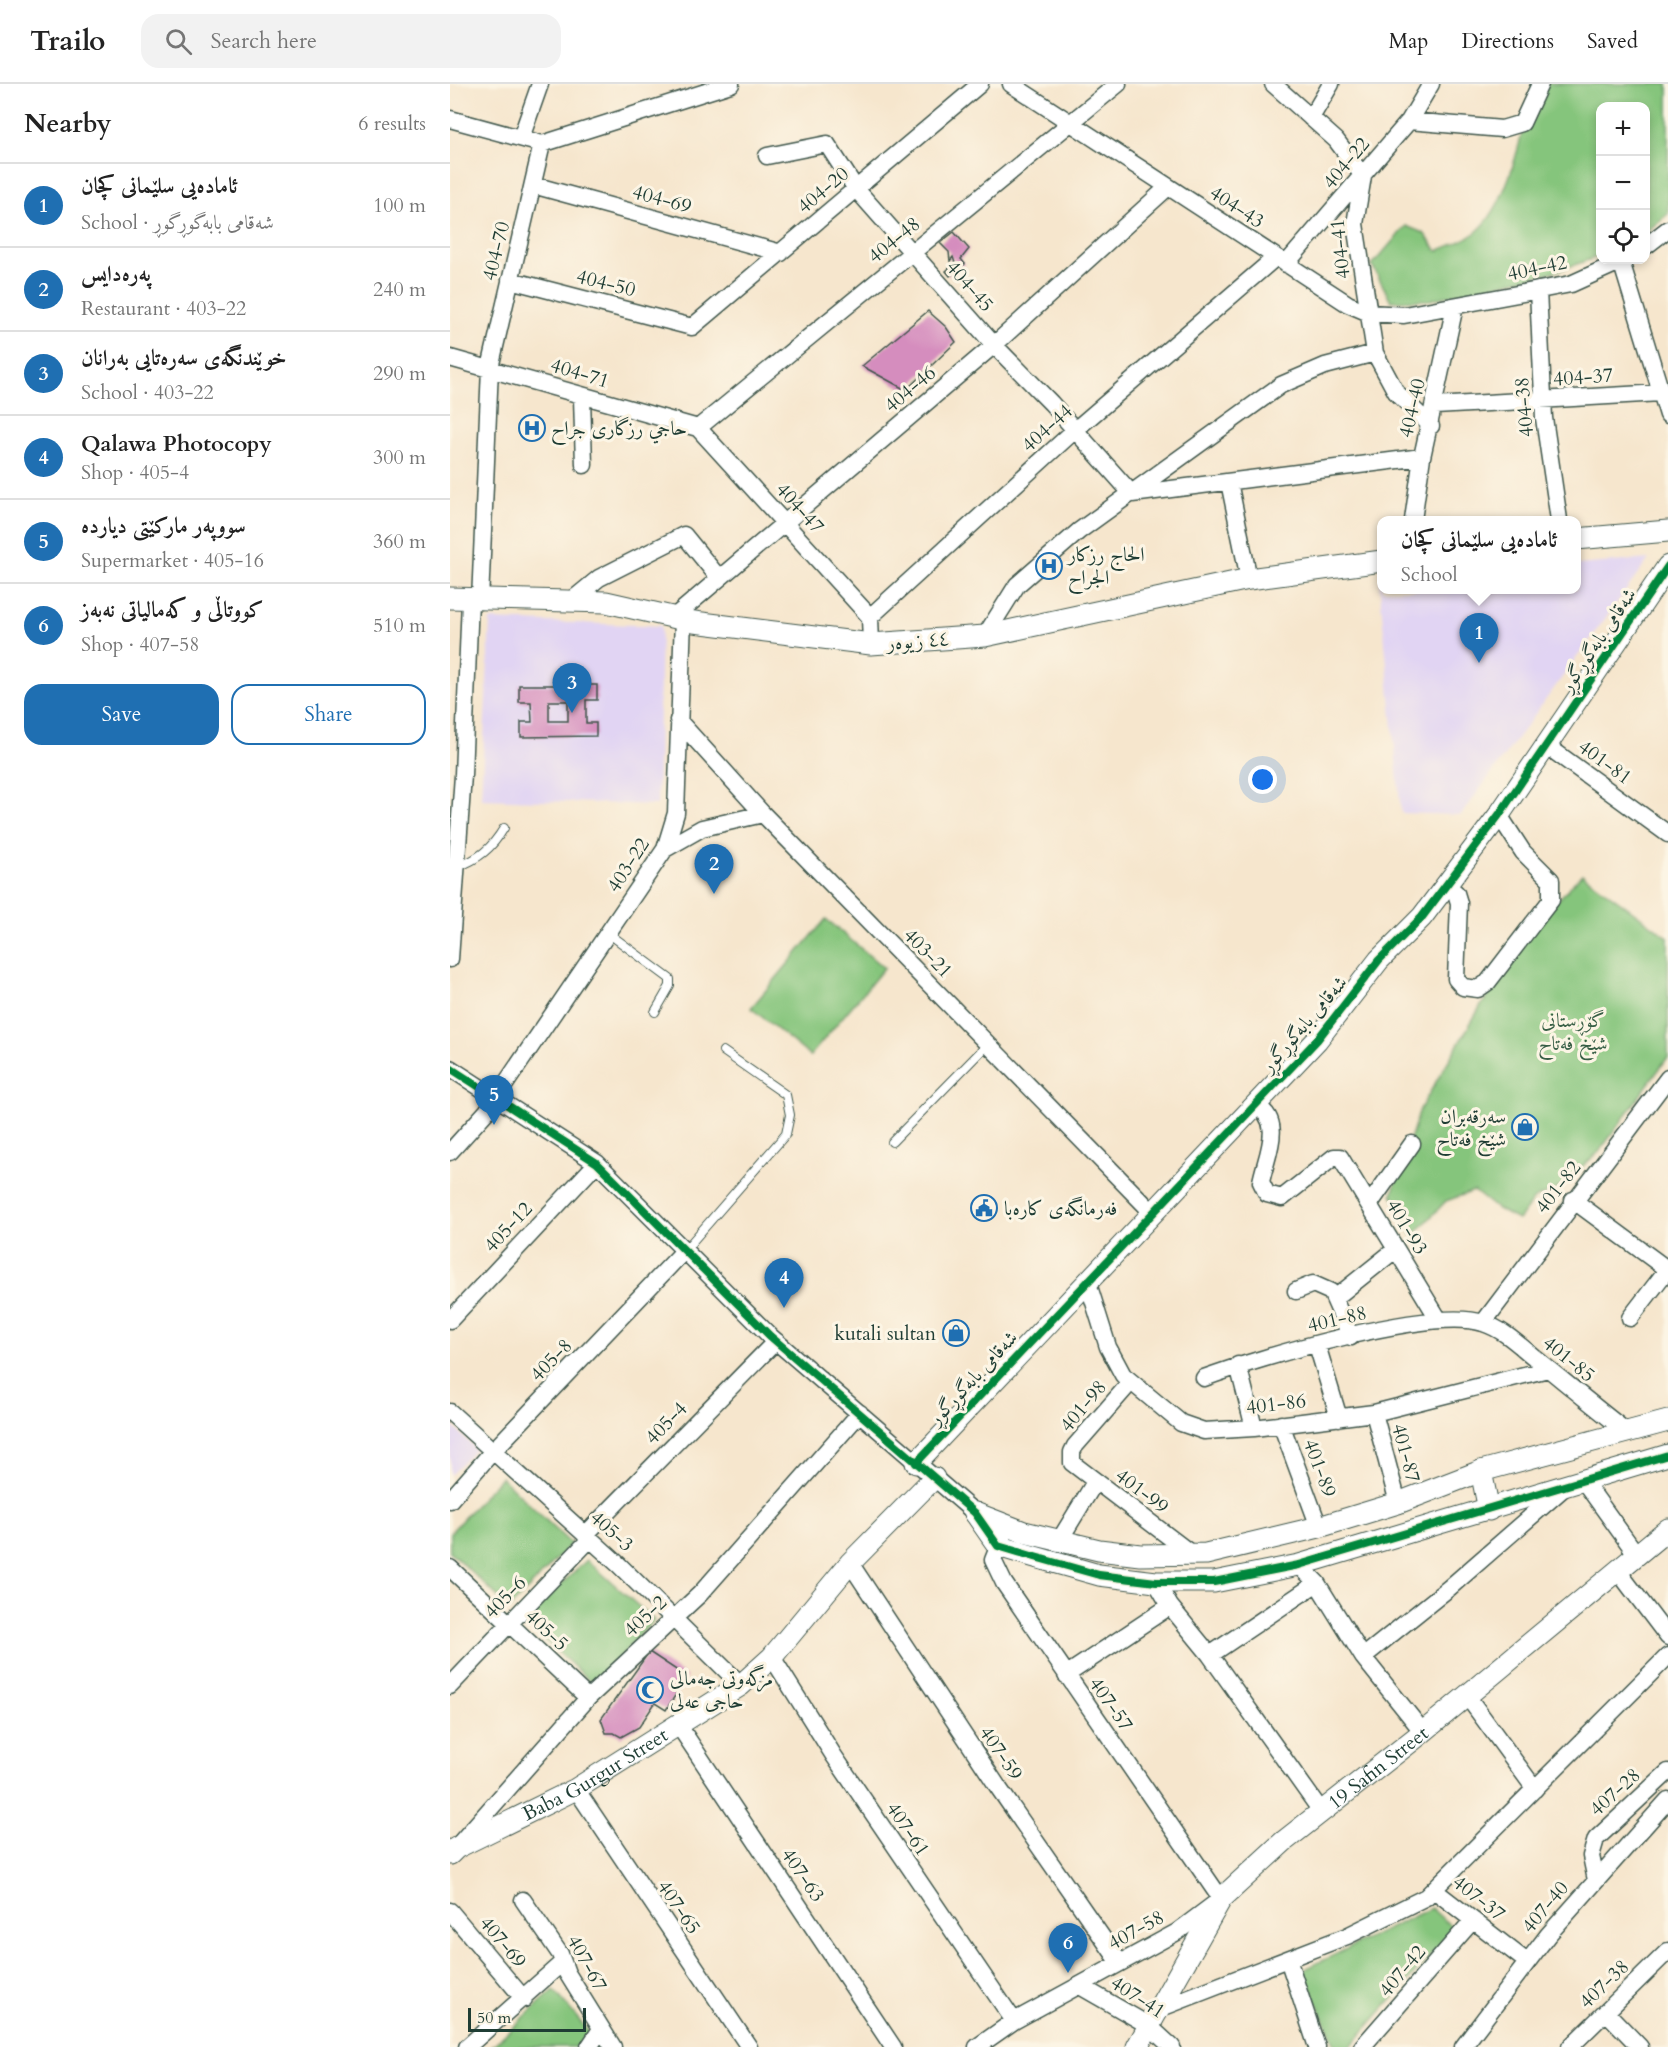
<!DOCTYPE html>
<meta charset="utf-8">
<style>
:root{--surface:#fff;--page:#f2f2f2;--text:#222;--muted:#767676;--line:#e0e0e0;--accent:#1f6fb2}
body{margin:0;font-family:Cardo,Amiri,serif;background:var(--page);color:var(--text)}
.controls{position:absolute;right:18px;top:18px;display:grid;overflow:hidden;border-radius:12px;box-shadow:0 3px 9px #0003}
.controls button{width:54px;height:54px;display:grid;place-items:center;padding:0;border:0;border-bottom:2px solid var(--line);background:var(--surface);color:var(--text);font:30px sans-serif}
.scale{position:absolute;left:18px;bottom:15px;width:118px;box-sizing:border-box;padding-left:6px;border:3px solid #1f3d34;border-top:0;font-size:16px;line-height:21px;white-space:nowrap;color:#1f3d34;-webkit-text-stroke:4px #fcf5e5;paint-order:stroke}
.you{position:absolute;left:813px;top:696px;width:21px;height:21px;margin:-15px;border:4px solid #fff;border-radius:50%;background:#1a73e8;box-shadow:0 0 0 9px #1a73e833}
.badge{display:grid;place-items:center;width:39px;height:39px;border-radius:50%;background:var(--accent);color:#fff;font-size:20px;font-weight:700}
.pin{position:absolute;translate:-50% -50px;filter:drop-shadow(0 2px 3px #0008)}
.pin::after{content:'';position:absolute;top:32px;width:21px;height:18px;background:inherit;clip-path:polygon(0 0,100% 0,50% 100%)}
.popup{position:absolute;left:927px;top:432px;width:204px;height:78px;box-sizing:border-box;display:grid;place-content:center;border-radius:12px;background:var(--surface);filter:drop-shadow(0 2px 4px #0005);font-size:20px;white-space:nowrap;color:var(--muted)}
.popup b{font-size:22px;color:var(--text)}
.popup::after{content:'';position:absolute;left:50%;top:100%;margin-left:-12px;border:12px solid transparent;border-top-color:var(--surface)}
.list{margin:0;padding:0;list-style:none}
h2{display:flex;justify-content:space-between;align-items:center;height:78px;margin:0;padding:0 24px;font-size:26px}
h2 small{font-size:20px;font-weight:400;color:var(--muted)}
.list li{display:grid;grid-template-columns:39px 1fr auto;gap:18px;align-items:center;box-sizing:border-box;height:84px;padding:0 24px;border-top:2px solid var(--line)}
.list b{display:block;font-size:22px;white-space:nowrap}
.list p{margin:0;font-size:20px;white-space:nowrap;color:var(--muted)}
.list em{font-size:20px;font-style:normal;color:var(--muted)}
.actions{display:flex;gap:12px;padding:18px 24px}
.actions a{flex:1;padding:14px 0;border:2px solid var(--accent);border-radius:18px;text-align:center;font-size:21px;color:var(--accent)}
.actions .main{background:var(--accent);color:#fff}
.icon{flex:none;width:33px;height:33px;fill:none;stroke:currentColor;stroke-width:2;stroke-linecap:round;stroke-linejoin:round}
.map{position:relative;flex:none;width:1218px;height:1963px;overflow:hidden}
header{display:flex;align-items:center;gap:36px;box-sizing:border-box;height:84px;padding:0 30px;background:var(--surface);border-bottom:2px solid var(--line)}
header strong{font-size:28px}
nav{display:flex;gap:33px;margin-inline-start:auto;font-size:21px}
.search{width:420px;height:54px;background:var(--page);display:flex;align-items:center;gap:15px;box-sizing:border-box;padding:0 21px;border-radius:18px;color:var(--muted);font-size:22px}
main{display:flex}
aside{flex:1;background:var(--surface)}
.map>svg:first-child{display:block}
</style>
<header>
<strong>Trailo</strong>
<div class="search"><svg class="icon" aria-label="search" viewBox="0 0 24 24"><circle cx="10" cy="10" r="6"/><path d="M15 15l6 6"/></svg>Search here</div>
<nav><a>Map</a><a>Directions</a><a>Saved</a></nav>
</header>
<main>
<aside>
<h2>Nearby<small>6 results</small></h2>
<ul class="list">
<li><span class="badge">1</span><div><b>ئامادەیی سلێمانی کچان</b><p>School · شەقامی بابەگوڕگوڕ</p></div><em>100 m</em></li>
<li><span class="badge">2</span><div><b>پەرەدایس</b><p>Restaurant · 403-22</p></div><em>240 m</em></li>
<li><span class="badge">3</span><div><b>خوێندنگەی سەرەتایی بەرانان</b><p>School · 403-22</p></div><em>290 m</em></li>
<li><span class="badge">4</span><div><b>Qalawa Photocopy</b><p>Shop · 405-4</p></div><em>300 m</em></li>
<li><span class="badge">5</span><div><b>سووپەر مارکێتی دیاردە</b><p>Supermarket · 405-16</p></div><em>360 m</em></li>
<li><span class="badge">6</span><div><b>کووتاڵی و کەمالیاتی نەبەز</b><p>Shop · 407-58</p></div><em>510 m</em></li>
</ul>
<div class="actions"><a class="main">Save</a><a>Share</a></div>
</aside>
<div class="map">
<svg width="1218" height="1963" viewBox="0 0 1218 1963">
<rect width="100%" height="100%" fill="#fcf5e5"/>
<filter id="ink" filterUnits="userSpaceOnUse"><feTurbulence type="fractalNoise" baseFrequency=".0167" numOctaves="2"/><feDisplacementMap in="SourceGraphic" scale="12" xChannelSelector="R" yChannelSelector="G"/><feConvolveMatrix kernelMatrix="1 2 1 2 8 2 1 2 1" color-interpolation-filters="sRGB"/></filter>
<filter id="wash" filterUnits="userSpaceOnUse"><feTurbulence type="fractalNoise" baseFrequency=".008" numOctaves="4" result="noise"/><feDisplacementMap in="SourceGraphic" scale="24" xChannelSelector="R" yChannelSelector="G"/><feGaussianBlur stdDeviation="1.35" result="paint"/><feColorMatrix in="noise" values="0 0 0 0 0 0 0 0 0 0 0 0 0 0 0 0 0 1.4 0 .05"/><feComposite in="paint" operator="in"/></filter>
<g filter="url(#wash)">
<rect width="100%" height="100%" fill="#f6e6cd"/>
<path fill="#e1d4f3" d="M1199,475L1011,731L951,729L929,496H931L932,506H1126L1127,481Z
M40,536L211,542L207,721L31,715Z
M0,1340L26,1365L0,1391Z"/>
<path fill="#85c57c" stroke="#528158" stroke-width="1.5" d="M1084,0H1218V130L1196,148V22H1150V172L1107,187L980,216L941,217L922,181L956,142L974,149L987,167C999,162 1014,157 1025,149C1060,122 1073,42 1084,0Z
M1132,790L1218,853V973L1149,1068L1106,1105L1084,1115L1068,1136L1047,1125L1024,1107L996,1117L963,1152L942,1110L970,1025L1029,925L1079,847Z
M376,835L434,884L360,972L301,924Z
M51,1393L121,1460L60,1524L0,1468V1449Z
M137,1476L204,1536L144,1601L73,1536Z
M981,1824L1004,1845L900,1963H886L853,1886Z
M104,1906L139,1948L127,1963H41Z"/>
<g id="blocks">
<path fill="#d58dbe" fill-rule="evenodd" d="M504,148L519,165L511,175L515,180L500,192L496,187L505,179L503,173L500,177L499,168L490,159Z
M478,227L496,243L506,258L456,306L412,282Z
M69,601H147V616H136V639H146V652L71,653V638H82L81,618H69ZM99,617H118V637H99Z
M199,1568L237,1593L216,1626L205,1619L189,1643L171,1653L164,1649H156L151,1635Z"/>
</g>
</g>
<g filter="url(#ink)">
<use href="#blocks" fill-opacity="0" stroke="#3f564b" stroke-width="1.5"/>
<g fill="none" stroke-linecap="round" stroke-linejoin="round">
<defs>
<path id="service" d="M7,783C29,775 42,764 54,744
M158,849L220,895V902L205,928
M442,1058L538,960
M234,1167L336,1050L340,1031L336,1011L273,967"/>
<path id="minor" d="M561,0L898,220L919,229L954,231L1121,200L1174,176
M823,0L886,56L913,92L905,140L925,269L946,308L981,342
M861,34L881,0
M0,35L92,60L281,0
M959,37L1052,45L1072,39L1090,0
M71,54L90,0
M317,72L377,60L406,105L544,261L601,319L682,410L972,373
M83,101L331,169
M1196,162L1218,145
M1171,177L1218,331
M836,180L959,37L981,0
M60,196L242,243L530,0
M1088,206L1094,334L1109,436
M0,274L248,344
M132,313L134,381
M985,322L1211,309
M248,344L668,0
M248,344L420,533
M779,398L799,495
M963,436L972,373L1005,222
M30,517L40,284L92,60
M121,517L149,494L234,451L269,494
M224,533L544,261L718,103
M535,552L567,501L629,447L831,301L875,282L925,269
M421,560L420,533L625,346L826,173
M228,636L313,730L702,1128
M1097,662L1218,750
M215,765L252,744L313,730
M996,801L1006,809L1009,819L1006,895L1013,903L1028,905L1038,898L1101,816V796L1073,768L1049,731
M0,875L13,691L20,516
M0,984L147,1079L320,1252L525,1429
M804,1020C836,1037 816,1071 811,1098L817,1110L832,1114L884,1073H890L989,1236
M0,1068L37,1027L215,765L226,729L233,535
M1123,1116L1218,1186
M919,1121L962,1060
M637,1196L658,1263L673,1291L731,1339L754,1347L804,1344L924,1329L1098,1285
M846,1207L863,1200L881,1208L901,1253
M885,1214L945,1166
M1180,1234L1217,1186
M0,1236L147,1079
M1033,1239L1218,994
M867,1261L889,1334
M788,1281L804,1344
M754,1294C808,1274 982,1222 1033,1239C1053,1245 1069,1261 1085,1274C1116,1299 1146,1324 1177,1348
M680,1299L625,1362L622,1368V1379L743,1471
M0,1328L169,1481L291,1601
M924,1329L948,1419
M831,1340L869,1443
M1133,1396L1187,1471
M0,1416L43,1367L234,1167
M135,1451L326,1257
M609,1457L645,1398
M400,1479L548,1703L670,1879
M849,1481L867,1499L913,1573L973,1648
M0,1484L138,1614
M1168,1487L1218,1553
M706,1498L720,1522L760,1571L871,1727
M760,1571L867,1499
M322,1573L384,1672L564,1937
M913,1573L999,1504L1116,1402
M616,1591L720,1522
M0,1602L140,1455
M1017,1612L1085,1705
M229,1642L443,1963
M126,1705L299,1963
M10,1759L138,1614L250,1510L410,1329
M1146,1796L1141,1772L1146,1755L1218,1688
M984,1806L1077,1878
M73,1816L110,1870L117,1889L163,1963
M0,1827L74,1915
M838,1875L867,1963
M630,1902L698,1941L722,1963
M706,1926L897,1852L976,1813L1218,1572
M1156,1928L1190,1963
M17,1963L113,1878
M139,1963L151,1945
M527,1963L564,1937L727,1848L771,1815L554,1499L543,1476L553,1451
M912,1963L1023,1836
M1013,1963L1098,1851L1218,1716
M1120,1963L1218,1867"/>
<g id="tertiary">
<path d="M1126,455L1218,447"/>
<path d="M0,514L156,518L244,538L421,560L535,552L799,495L932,477"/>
<path d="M466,1379L867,956L929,876L972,833L1049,731L1218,482"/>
<path d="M1031,1387L1039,1426"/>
<path d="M525,1429L548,1462L585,1473L649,1491L706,1498H764L849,1481L1218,1371"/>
<path d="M525,1429L574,1448L649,1466L690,1471L756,1470L869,1443L948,1419L1031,1387L1218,1337"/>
<path id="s1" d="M0,1770L6,1764L126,1705L291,1601L322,1573L400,1479L484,1394"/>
<path id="s2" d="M687,1963L771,1815L833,1758L973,1648L1218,1445"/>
</g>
</defs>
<use href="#service" stroke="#3f564b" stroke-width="10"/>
<use href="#minor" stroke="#3f564b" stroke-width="19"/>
<use href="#tertiary" stroke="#3f564b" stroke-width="23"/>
<use href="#service" stroke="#fff" stroke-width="8"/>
<use href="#minor" stroke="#fff" stroke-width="16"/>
<use href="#tertiary" stroke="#fff" stroke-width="21"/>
<defs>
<path id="cycleway" d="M0,984L147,1079L320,1252L525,1429L548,1462L585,1473L649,1491L706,1498H764L849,1481L1218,1371
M466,1379L867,956L929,876L972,833L1049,731L1218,482"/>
</defs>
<use href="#cycleway" stroke="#fcf5e5" stroke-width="11"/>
<use href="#cycleway" stroke="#00873e" stroke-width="8"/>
</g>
</g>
<defs>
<symbol id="hospital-ring" viewBox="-11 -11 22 22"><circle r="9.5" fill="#fcf5e5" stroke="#1f6fb2" stroke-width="1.5"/><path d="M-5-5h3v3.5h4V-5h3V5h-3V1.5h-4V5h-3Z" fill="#1f6fb2"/></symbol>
<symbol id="shop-ring" viewBox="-11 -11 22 22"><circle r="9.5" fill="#fcf5e5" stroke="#1f6fb2" stroke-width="1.5"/><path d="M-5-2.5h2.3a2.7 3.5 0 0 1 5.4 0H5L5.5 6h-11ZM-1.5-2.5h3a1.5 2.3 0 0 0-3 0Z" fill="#1f6fb2"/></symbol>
<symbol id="civic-ring" viewBox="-11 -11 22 22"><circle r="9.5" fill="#fcf5e5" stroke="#1f6fb2" stroke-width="1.5"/><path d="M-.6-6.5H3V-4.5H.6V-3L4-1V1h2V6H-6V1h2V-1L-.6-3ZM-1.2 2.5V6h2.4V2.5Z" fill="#1f6fb2"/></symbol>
<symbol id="mosque-ring" viewBox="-11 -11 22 22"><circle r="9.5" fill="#fcf5e5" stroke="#1f6fb2" stroke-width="1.5"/><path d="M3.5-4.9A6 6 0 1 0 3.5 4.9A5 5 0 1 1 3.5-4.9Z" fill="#1f6fb2"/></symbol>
</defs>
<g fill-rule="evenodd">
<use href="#hospital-ring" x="67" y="329" width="30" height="30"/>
<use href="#hospital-ring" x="584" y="467" width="30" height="30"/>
<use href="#shop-ring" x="1060" y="1028" width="30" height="30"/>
<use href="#civic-ring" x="519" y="1109" width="30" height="30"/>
<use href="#shop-ring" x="491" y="1234" width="30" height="30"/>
<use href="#mosque-ring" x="185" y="1591" width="30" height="30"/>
</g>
<g text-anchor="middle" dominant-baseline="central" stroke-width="6" stroke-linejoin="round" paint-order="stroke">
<g font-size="20" fill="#1f3d34" stroke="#fcf5e5">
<text transform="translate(896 79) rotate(-50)">404-22</text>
<text transform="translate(373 106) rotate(-40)">404-20</text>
<text transform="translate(212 115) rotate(15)">404-69</text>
<text transform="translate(787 123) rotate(33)">404-43</text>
<text transform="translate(444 156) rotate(-39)">404-48</text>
<text transform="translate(890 165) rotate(-96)">404-41</text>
<text transform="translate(46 167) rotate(-76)">404-70</text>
<text transform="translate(1087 184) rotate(-12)">404-42</text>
<text transform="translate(156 199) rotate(14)">404-50</text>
<text transform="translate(520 202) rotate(49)">404-45</text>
<text transform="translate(130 289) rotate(17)">404-71</text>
<text transform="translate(1133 293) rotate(-4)">404-37</text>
<text transform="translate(460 305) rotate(-40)">404-46</text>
<text transform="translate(1074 323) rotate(-95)">404-38</text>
<text transform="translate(962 324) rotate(-77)">404-40</text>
<text transform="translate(597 344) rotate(-42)">404-44</text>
<text transform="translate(350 424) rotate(48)">404-47</text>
<text transform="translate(1148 556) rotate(-56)">شەقامی بابەگوڕگوڕ</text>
<text transform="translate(468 557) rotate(-4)">٤٤ زیوەر</text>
<text transform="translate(1155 678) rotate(36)">401-81</text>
<text transform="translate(178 781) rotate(-57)">403-22</text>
<text transform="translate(478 869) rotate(46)">403-21</text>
<text transform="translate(854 940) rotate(-49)">شەقامی بابەگوڕگوڕ</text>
<text transform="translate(1108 1103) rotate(-52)">401-82</text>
<text transform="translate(58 1143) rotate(-47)">405-12</text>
<text transform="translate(957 1143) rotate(59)">401-93</text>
<text transform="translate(887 1235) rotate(-13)">401-88</text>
<text transform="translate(1119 1275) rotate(39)">401-85</text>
<text transform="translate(101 1276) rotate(-46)">405-8</text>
<text transform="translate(523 1294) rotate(-47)">شەقامی بابەگوڕگوڕ</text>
<text transform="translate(826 1320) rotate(-7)">401-86</text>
<text transform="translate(633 1322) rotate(-50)">401-98</text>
<text transform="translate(216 1339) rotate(-46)">405-4</text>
<text transform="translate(956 1369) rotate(75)">401-87</text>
<text transform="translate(870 1384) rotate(70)">401-89</text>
<text transform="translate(692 1407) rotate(37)">401-99</text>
<text transform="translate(162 1447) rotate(42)">405-3</text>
<text transform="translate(55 1513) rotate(-46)">405-6</text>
<text transform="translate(195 1532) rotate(-43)">405-2</text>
<text transform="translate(97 1546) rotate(43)">405-5</text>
<text transform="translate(661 1620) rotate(55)">407-57</text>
<text transform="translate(551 1669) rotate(56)">407-59</text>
<text stroke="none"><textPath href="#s2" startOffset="375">19 Safin Street</textPath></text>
<text stroke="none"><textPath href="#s1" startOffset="166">Baba Gurgur Street</textPath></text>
<text transform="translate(1165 1708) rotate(-42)">407-28</text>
<text transform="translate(458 1745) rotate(56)">407-61</text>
<text transform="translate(353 1791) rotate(56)">407-63</text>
<text transform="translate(1029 1814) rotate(38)">407-37</text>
<text transform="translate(229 1823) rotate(56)">407-65</text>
<text transform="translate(1095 1823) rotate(-50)">407-40</text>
<text transform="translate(686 1846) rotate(-29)">407-58</text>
<text transform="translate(53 1858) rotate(50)">407-69</text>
<text transform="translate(137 1879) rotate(61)">407-67</text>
<text transform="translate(952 1887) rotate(-50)">407-42</text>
<text transform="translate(1154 1900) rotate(-44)">407-38</text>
<text transform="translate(688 1913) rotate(33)">407-41</text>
</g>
<g font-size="20" fill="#1f3d34" stroke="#fcf5e5" text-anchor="start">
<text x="101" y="344">حاجي رزگارى جراح</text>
<text x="618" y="470">الحاج رزكار<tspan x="618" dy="23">الجراح</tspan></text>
<text x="1056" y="1032" text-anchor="end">سەرقەبران<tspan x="1056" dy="23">شێخ فەتاح</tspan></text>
<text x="554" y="1124">فەرمانگەی کارەبا</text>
<text x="486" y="1249" text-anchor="end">kutali sultan</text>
<text x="220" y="1594">مزگەوتی جەمالی<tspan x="220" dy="23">حاجی عەلی</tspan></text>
</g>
<g font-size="20" fill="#385f46" stroke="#fcf5e5">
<text x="1123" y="936">گۆڕستانی<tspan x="1123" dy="23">شێخ فەتاح</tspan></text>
</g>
</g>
</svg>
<div class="controls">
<button>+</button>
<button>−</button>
<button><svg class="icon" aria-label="locate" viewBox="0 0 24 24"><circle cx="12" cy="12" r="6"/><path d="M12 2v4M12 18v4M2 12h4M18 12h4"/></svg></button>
</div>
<div class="scale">50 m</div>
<div class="you"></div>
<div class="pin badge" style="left:1029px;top:579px">1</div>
<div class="popup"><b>ئامادەیی سلێمانی کچان</b>School</div>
<div class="pin badge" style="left:264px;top:810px">2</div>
<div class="pin badge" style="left:122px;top:629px">3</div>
<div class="pin badge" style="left:334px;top:1224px">4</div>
<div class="pin badge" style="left:44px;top:1041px">5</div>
<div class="pin badge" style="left:618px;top:1889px">6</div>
</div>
</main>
